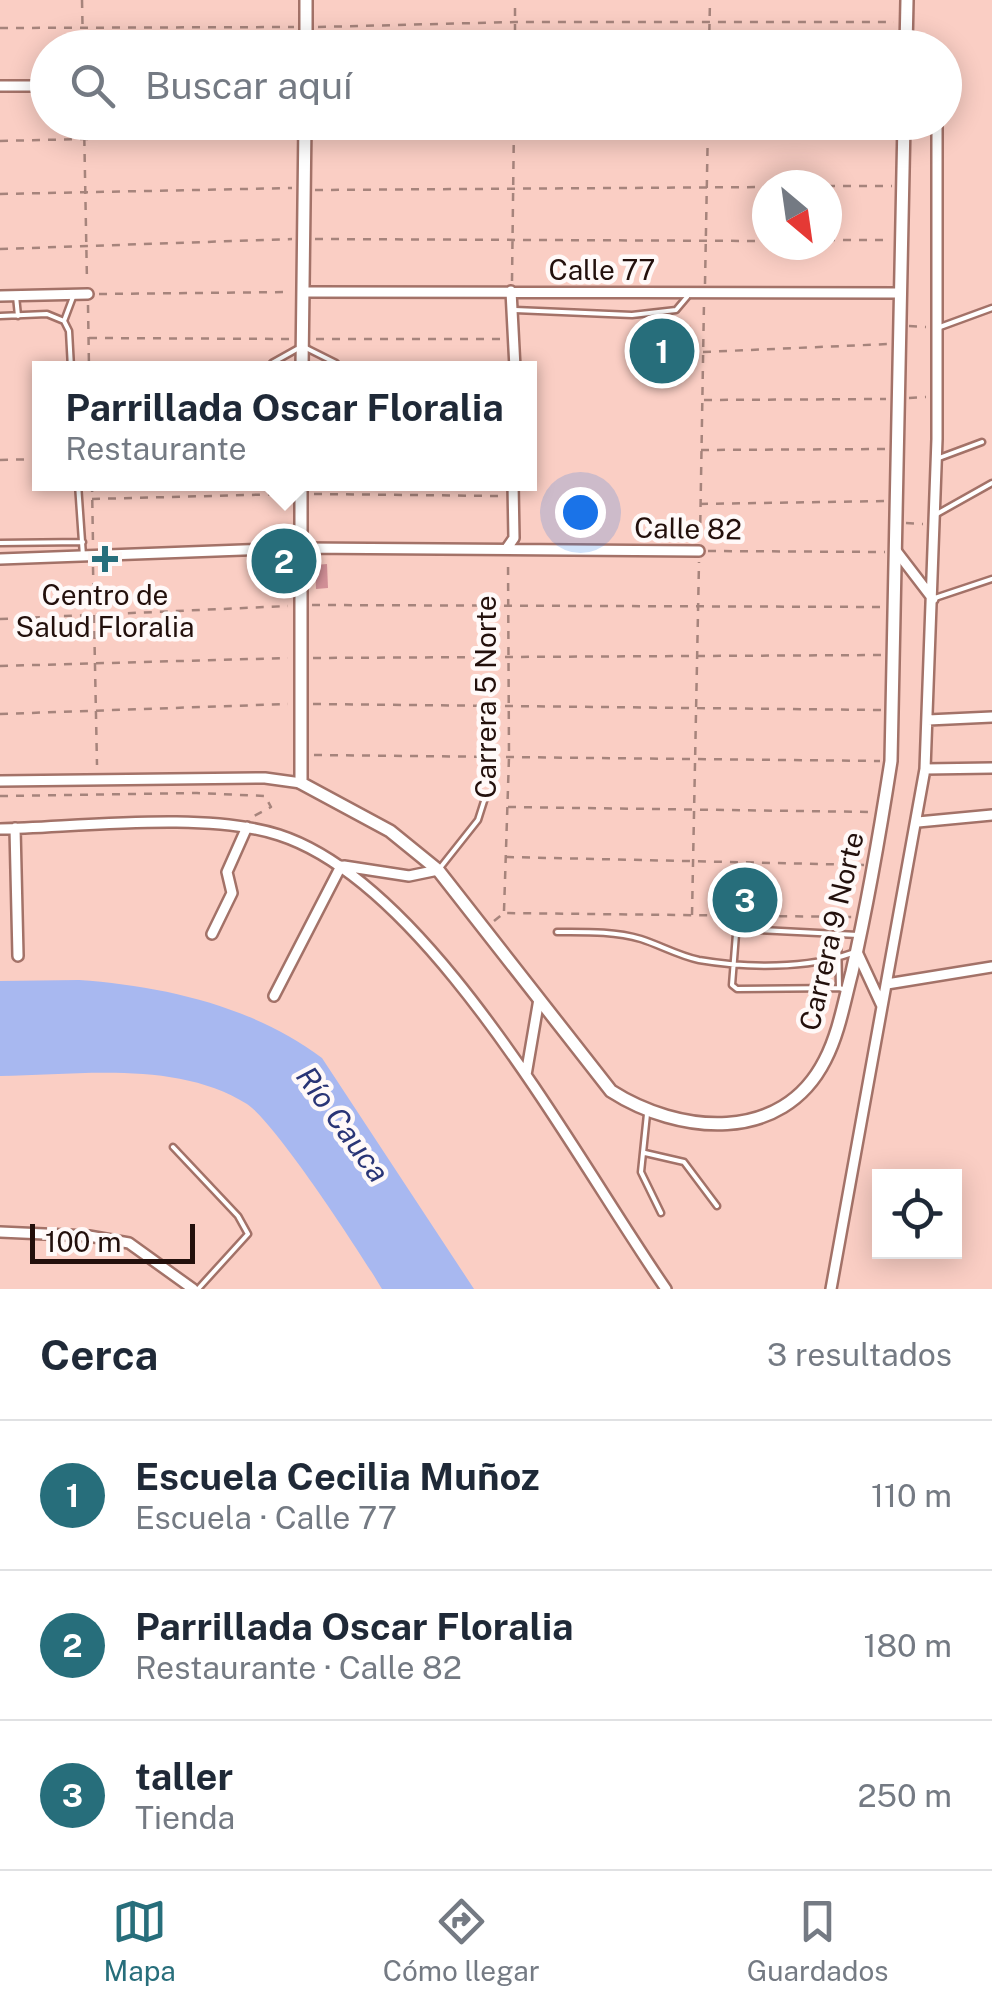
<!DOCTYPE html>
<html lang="es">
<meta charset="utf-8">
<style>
:root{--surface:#fff;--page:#f6f6f7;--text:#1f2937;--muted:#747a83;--line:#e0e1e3;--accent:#276e7b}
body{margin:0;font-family:"Public Sans",sans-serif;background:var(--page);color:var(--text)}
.controls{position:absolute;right:30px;bottom:30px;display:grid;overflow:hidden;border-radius:0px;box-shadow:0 5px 25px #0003}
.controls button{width:90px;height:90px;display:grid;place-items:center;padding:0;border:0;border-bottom:2px solid var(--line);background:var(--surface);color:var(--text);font:50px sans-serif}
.compass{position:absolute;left:752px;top:170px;width:90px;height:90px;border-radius:50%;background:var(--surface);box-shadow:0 5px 25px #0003;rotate:151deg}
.scale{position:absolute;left:30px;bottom:25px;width:165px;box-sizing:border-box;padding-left:10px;border:5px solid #23100c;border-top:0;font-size:28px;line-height:35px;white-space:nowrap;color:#23100c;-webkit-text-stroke:8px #fff9f8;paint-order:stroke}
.you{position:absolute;left:580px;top:512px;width:35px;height:35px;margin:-25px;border:8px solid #fff;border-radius:50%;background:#1a73e8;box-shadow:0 0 0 15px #1a73e833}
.badge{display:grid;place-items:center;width:65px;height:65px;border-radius:50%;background:var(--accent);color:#fff;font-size:32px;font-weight:700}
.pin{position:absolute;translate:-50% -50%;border:5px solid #fff;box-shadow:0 2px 10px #0006}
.popup{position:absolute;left:32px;top:361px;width:505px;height:130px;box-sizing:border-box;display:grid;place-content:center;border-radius:0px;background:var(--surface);filter:drop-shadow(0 2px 8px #0005);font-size:32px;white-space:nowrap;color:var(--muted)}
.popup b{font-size:38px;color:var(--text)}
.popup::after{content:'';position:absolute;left:50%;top:100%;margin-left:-20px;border:20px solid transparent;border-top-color:var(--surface)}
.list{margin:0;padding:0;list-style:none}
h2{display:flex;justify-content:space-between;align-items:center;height:130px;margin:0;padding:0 40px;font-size:42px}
h2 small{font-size:32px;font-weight:400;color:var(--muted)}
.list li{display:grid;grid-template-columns:65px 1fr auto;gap:30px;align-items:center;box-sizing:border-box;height:150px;padding:0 40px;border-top:2px solid var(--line)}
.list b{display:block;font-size:38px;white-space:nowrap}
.list p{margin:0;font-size:32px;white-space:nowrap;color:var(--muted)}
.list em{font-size:32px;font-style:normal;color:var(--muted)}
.icon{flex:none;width:55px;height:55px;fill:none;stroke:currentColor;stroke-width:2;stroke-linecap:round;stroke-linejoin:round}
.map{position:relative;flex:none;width:992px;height:1289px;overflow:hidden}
.search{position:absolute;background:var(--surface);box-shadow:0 5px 25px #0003;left:30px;right:30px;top:30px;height:110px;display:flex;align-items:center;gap:25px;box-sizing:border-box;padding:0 35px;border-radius:55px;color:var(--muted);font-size:38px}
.sheet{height:580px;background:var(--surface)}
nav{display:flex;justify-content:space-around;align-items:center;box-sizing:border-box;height:140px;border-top:2px solid var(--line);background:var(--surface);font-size:28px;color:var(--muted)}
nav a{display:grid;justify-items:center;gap:5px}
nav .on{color:var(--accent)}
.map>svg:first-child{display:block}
</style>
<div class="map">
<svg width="992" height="1289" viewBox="0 0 992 1289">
<rect width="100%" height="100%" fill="#facec4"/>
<path fill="#febfb2" d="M691,325L689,376H634V326Z"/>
<path fill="#a8b8f0" d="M79,980C163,986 253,1006 322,1058L474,1289H382C362,1255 275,1122 247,1104C177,1060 79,1075 0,1076V981Z"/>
<path fill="#d29097" d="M327,564L328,588L316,589L315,565Z"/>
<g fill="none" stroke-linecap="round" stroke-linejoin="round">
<defs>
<path id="service" d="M16,296L18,316
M515,310L632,315L676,310L687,297
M0,316L47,314L64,321L69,331L71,368
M64,321L73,297
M940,327L992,308
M306,348L336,363V368
M272,368V363L297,349
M939,458L982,442
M78,484L83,556
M935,515L992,483
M0,543L83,542
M935,598L992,579
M440,868L478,820L485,798
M557,932C585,932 614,931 641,939C660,945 679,956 699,960C746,968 807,969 852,953
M838,934L858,935
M839,988L737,989L732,985L736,934L740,929L838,934L839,988L846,990
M647,1114L641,1172L661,1213
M173,1147L238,1216L248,1234L198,1289
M645,1153L684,1162L717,1206"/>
<path id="minor" d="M0,86H48
M511,291L515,368
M303,292L901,293
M0,296L88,294
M507,548L514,538L513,484
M897,552L933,599
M0,559L300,548L699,551
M928,720L992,717
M925,769L992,768
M0,781L265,778L301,783
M918,822L992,815
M15,828L18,956
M0,829C79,827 205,811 279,835C431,884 576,1160 666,1289
M344,866L409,876L438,870
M212,934L232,893L227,872L247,827
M857,952L882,1006
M887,984L992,967
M274,996L341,866
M526,1075L539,999
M0,1232L89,1236L129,1243L193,1289
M831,1289L925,769L937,439V122"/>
<path id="tertiary" d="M306,48V0
M906,48L907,0
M302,368L305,122
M301,484V783L390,831L438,870L611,1091C678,1134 782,1145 825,1060C839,1033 844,1002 852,972C868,902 880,832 891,761L904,122"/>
</defs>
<use href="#service" stroke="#a37268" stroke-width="9"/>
<use href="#minor" stroke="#a37268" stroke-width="14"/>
<use href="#tertiary" stroke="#a37268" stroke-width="16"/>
<path stroke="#a6847c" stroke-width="2.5" stroke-dasharray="8 8" stroke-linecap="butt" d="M82,0L83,48
M318,27L515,22H894
M0,28L294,27
M515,48V0
M709,48L710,0
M84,122L87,282
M316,133L893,135
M0,141L293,134
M827,186H892
M315,190L767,187
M0,194L292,188
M315,239L767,241
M827,240H891
M0,249L292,239
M512,281L514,122
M705,284L708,122
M99,294L291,292
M88,305L89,368
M909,326L926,327
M89,338L291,339
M316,339H503
M703,352L889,344
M909,398L926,397
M704,400L886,399
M701,450L887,449
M0,460L39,459
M92,484L93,544
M314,494L501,496
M92,499L288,494
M700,504L886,501
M906,523L923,524
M700,539L704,302
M708,551L885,552
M93,567L97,765
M312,605L884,607
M0,619L288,606
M313,658L883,655
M0,666L288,658
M313,704L882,710
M0,714L288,704
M314,755L880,761
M0,796L197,793L265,796L271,807L252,817
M508,807L872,812
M506,857L864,865
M504,911L509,757L508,559
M692,915L699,562
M494,921L504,913L853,917"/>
<use href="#service" stroke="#fff" stroke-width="4"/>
<use href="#minor" stroke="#fff" stroke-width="9"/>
<use href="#tertiary" stroke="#fff" stroke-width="11"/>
</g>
<path fill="#276e7b" stroke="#fff9f8" stroke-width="4" d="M100 544h10v10h10v10h-10v10h-10v-10h-10v-10h10z"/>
<g text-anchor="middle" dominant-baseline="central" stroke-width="9" stroke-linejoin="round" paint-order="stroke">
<g font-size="28" fill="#23100c" stroke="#fff9f8">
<text x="602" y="269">Calle 77</text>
<text transform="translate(688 528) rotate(1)">Calle 82</text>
<text transform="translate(485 697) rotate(-90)">Carrera 5 Norte</text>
<text transform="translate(831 931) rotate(-77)">Carrera 9 Norte</text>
</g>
<g font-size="28" fill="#23100c" stroke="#fff9f8">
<text x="105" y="594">Centro de<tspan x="105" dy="32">Salud Floralia</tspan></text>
</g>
<g font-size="30" font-style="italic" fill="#293576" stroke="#fff9f8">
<text transform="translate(343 1124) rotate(54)">Río Cauca</text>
</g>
</g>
</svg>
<div class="controls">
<button><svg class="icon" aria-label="locate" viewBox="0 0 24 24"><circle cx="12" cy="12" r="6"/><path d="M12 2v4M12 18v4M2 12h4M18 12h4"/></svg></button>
</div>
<svg class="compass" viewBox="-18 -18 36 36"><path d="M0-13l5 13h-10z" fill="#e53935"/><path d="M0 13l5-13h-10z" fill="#747a83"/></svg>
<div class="scale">100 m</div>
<div class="you"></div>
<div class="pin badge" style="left:662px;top:351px">1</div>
<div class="pin badge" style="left:284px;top:561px">2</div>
<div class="popup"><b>Parrillada Oscar Floralia</b>Restaurante</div>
<div class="pin badge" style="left:745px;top:900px">3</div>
<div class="search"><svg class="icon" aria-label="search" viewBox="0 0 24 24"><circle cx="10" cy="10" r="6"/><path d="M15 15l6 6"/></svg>Buscar aquí</div>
</div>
<section class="sheet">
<h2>Cerca<small>3 resultados</small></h2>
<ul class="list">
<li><span class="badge">1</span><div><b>Escuela Cecilia Muñoz</b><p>Escuela · Calle 77</p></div><em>110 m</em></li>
<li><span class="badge">2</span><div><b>Parrillada Oscar Floralia</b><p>Restaurante · Calle 82</p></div><em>180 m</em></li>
<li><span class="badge">3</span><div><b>taller</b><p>Tienda</p></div><em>250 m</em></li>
</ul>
</section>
<nav>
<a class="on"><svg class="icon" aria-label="map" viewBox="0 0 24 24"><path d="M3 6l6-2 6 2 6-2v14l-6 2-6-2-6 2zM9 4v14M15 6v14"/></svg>Mapa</a>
<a><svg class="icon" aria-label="directions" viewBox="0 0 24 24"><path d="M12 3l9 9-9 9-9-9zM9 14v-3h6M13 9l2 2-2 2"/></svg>Cómo llegar</a>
<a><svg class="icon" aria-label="saved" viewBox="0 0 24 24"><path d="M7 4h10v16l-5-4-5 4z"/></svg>Guardados</a>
</nav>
